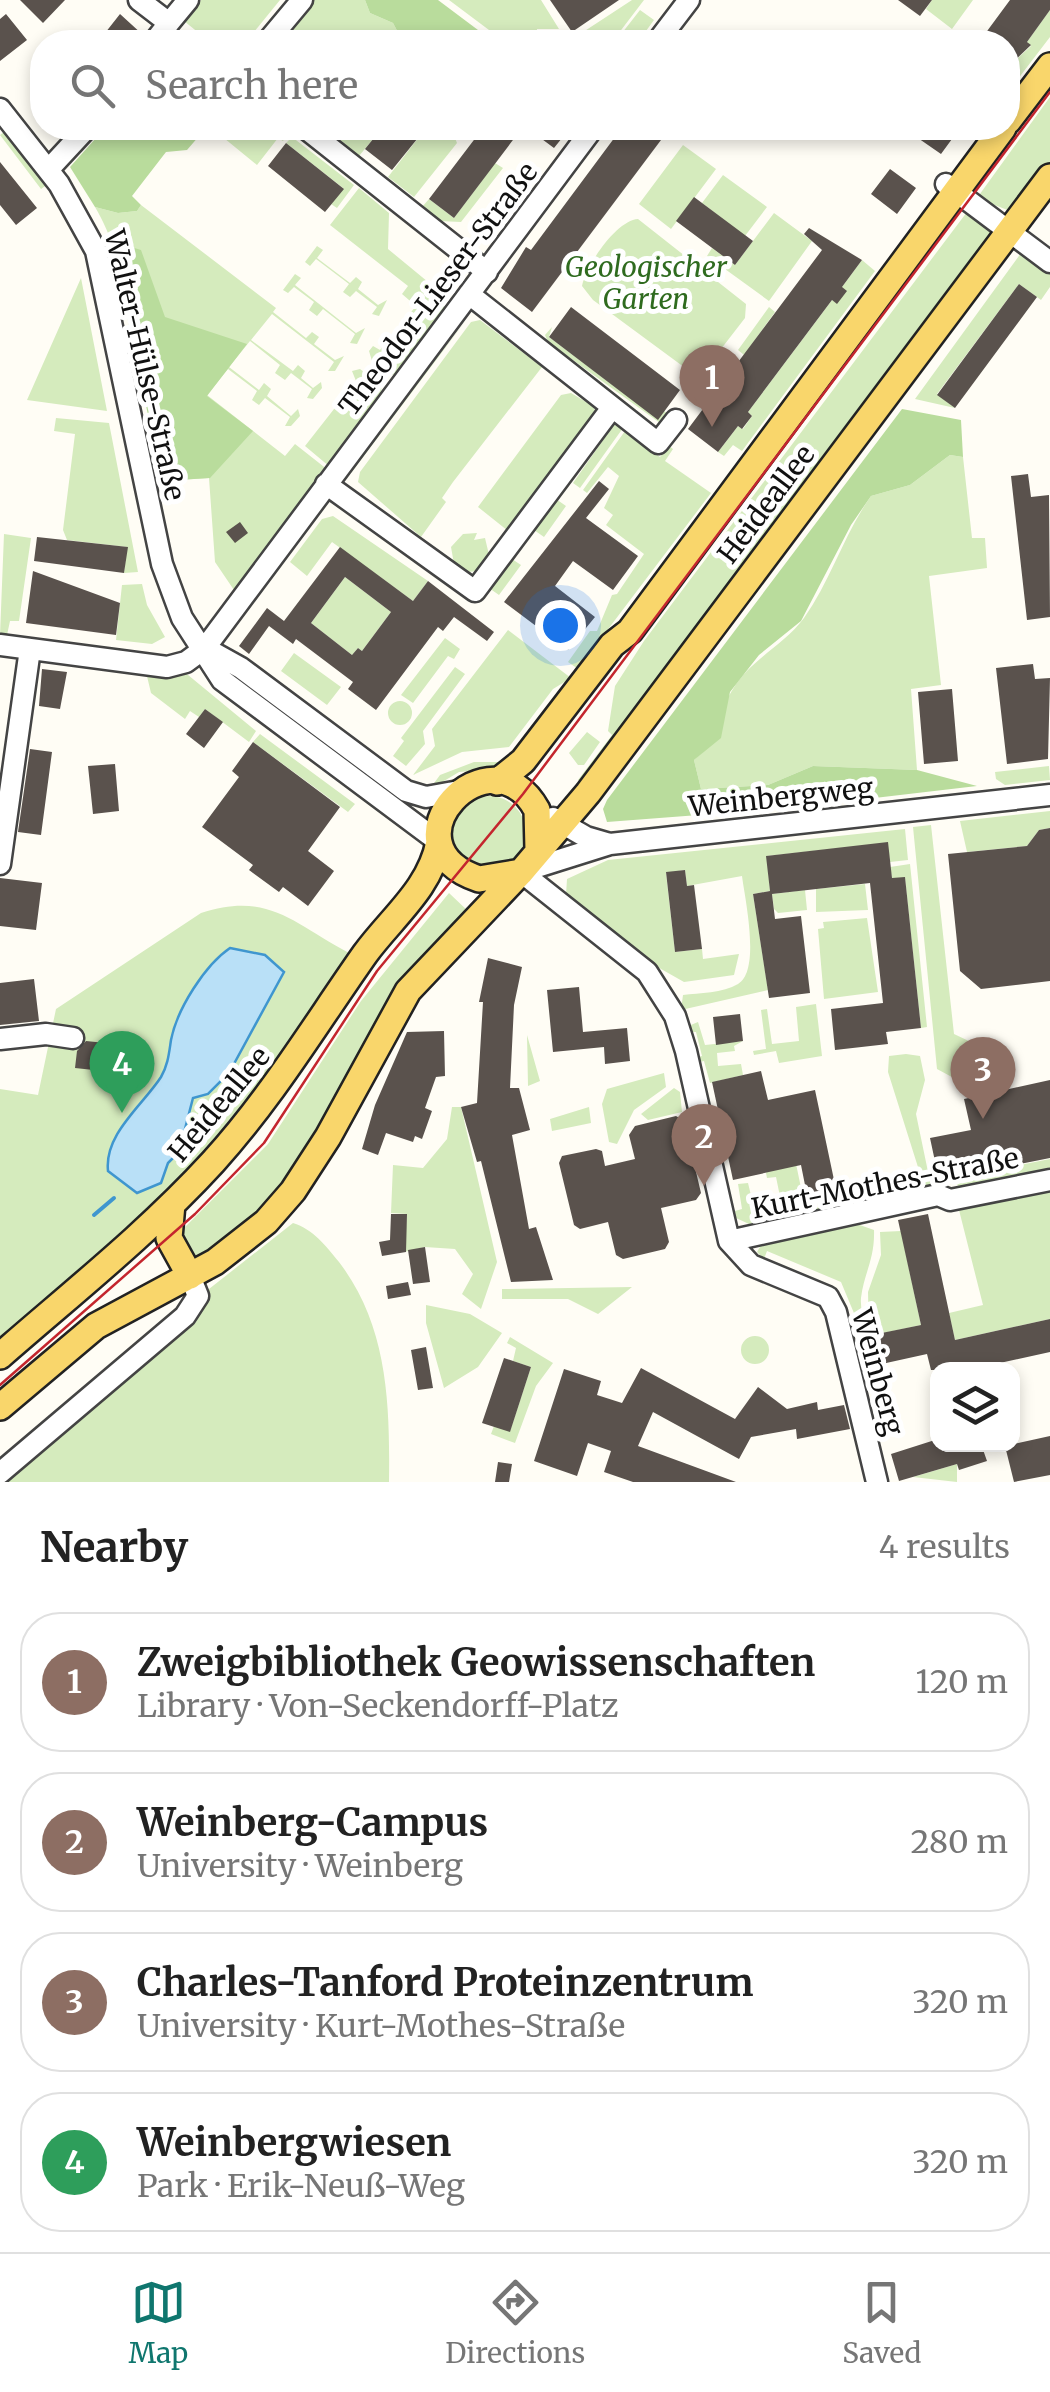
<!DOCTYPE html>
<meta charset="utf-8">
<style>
:root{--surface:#fff;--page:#f6f6f6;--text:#222;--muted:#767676;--line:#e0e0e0;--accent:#0f766e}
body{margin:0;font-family:Merriweather,serif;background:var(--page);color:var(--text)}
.controls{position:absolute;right:30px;bottom:30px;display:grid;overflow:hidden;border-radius:20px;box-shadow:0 5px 15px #0003}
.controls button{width:90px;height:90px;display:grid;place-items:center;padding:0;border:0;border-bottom:2px solid var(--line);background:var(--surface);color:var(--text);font:50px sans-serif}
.you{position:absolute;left:560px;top:625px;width:35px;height:35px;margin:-25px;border:8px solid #fff;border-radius:50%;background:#1a73e8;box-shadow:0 0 0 15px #1a73e833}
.badge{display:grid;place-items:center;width:65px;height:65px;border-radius:50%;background:var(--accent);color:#fff;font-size:32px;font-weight:700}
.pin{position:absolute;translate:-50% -82px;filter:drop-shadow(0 2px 5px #0008)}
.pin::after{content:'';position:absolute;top:52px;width:35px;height:30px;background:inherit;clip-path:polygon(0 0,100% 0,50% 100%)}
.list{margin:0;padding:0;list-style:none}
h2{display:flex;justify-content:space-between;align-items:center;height:130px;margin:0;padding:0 40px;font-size:42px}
h2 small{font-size:32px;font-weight:400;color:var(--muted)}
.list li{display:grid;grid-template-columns:65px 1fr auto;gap:30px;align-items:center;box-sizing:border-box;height:140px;margin:0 20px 20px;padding:0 20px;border:2px solid var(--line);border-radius:40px}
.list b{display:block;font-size:38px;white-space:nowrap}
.list p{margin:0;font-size:32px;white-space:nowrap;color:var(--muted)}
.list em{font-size:32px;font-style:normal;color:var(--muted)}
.icon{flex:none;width:55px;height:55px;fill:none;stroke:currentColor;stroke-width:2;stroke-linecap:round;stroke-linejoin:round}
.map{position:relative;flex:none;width:1050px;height:1482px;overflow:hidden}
.search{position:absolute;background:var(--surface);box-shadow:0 5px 15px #0003;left:30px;right:30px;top:30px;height:110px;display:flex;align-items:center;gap:25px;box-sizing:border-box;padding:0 35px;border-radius:40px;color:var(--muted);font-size:38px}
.sheet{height:770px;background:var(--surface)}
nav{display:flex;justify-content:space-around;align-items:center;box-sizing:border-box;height:140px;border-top:2px solid var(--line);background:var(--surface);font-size:28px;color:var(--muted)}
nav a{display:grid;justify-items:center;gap:5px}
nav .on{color:var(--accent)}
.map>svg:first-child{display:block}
</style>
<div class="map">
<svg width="1050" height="1482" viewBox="0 0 1050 1482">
<rect width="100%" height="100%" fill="#fffdf5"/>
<path fill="#d5ebbd" d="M201,0H280L246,42H210L184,21Z
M309,0H365L370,13L393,23L403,42H276Z
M449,0H541L559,29H537L536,42H505Z
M632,0H644L612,42H574V38Z
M932,0H973L952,29L926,9Z
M640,10L654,20L638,42H615Z
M1050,10V37L1008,92V67L1031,46L1027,42Z
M1050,97V167L1015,213L977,198Z
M224,128H281L288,133L283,141L278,138L257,165L219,134Z
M326,128H382L359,156Z
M426,128H451L457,143L414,197L388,177Z
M8,129L48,184L41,189L0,135Z
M292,137L354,185L337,208L331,204L343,188L286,143Z
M683,145L716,169L671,229L639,204Z
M495,163L503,168L461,222L439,221L422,207L429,199L454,218Z
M723,175L767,207L745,236L702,203Z
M359,188L389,213L388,249L439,291L446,312L400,373L392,375L372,361L369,351L373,346L380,350L416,306L402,294L408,286L330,225Z
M141,205L276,308L273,312L306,338L312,332L319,337L314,344L335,360L344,356L335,371H328L334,362L272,314L251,340L293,371L298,365L305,371L301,378L313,388L321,382L322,388L313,399L307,398L312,389L291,373L285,380L275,373L280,365L250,341L229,367L259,390L264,383L271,389L267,396L291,416L298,409L300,416L291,426H285L290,417L265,398L259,405L252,400L257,391L228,369L207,395L285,456L295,444L328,470L236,593L215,562L209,478L162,481C147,405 133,269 95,207L118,213L137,211Z
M967,212L998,237L586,786L578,780L612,735L608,731L615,686L644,641Z
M774,213L812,241L769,301L707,256L712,248L735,265Z
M638,219L746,304L745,318L704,371L692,373L593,300L582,286C586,265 617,220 638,219Z
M317,246L323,250L317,258L350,283L356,277L362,282L358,289L378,305L387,300L379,316L372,314L377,307L356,291L350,297L343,292L349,284L316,259L310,266L305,262Z
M1021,253L1050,273V287L1041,300L1019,284L937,394L955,408L915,399Z
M862,260L875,271L742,451L733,445L724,456L718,452L738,426L743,429L752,416L748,412L832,300L837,303L842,287Z
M295,274L301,278L295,285L356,333L365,328L357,344L350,343L355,334L323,309L317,316L309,310L314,302L294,287L288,293L283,290Z
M81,278L107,411L27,400Z
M769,307L775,312L744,355L738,350Z
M467,319L351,473L352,467Z
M480,320L542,367L453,482L442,498L446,502L421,537L358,482L360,472L471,322Z
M552,327L549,337L658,419L664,411L668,414L660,423L548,342L545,335Z
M360,369L381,385L382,399L330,467L305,446L356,381L352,371Z
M571,393L593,406L597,414L512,534L478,507L561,395Z
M56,418L109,423L138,572L124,573L127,547L67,540L63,530L75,434L54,431Z
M615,423L623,428L580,488L573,483Z
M625,431L660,457L669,446L673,449L665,461L711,493L578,669L568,662L590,631H597L612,595L617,594L644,554L606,525L613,515L604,508L619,476L608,467L587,493L583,490Z
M950,455L963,457L972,538H985L987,568L929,576L941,685L911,689L917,770L813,766L768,785L701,789L694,760C736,724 712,722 733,689C751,659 784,645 804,618C831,580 844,534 871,496L910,485Z
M556,499L566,506L544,537L534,530Z
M333,516L428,581L413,601L332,542L307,576L290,562L322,519Z
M477,533L474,540L485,538L490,559L478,571L468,572L454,564L451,547L463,534Z
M4,534L31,538L19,621H10L7,635H0Z
M512,559L521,565L499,595L489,588Z
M345,577L391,612L362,651L358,648L352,655L311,623Z
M142,584L147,605L165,637L152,644L116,640L122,585Z
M508,630L571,678L553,689L509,747L462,752L413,775L435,746L432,729Z
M445,638L460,649L454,659L448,656L413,703L401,695Z
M294,653L341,687L327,705L281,671Z
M455,667L465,674L423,731L425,744L406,766L393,756L404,741L401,738Z
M182,670L256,731L249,742L205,709L199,717L190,711L185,719L151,693L146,672Z
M388 713a12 12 0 1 1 24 0a12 12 0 1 1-24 0Z
M587,732L600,742L584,765H578L569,753Z
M260,734L355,804L348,812L253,742Z
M474,762H505L496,769L459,772L429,790L440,775Z
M1049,766L1050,780L1005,785L996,779L995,772Z
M452 833a37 37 0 1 1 74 0a37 37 0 1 1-74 0Z
M1050,811V828L1039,830L1027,846L967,852L960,821Z
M931,825L954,1034L992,1052L997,1077L963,1083L937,1069L913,827Z
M905,829L908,860L890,862L887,843L767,856L770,891L753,894L768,990L681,1010L683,995C699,993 723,993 738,984C761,971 745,899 742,876L687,886L685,870L666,873L675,952L702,949L703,959L739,954L734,975L684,982L654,965L566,895L567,879L608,860Z
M910,864L927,1027L921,1028L905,878H892L890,867Z
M410,878L416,882L185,1182L0,1342V1089L38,1095L56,1009L201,913C268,891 293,923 349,953Z
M865,884L868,910L816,912V889Z
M805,890L807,910L778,913L774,909L772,894Z
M449,893L469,912L407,974L281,1201L194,1263L173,1239L268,1144L361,1001Z
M867,918L878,992L824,999L818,929L824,928L823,922Z
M816,1004L822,1056L779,1063L776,1051L754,1055L753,1051L766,1049L761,1010L767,1009L772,1044L799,1041L796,1007Z
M698,1022L705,1045L743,1041L734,1046L735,1051L717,1053L718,1066L741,1064L743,1075L710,1083L704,1061L694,1063V1058L702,1056L696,1032H688L686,1027Z
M527,1035L540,1081L528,1086Z
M906,1054L920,1056L925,1080L916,1114L932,1191L917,1195L915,1186L923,1183L888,1072L889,1056Z
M664,1073L666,1087L634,1110L617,1144L609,1142L602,1104L607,1089Z
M674,1088L680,1092L682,1112L648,1120L641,1114Z
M452,1107H461L497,1262L481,1309L462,1294L473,1274L455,1249L425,1247L404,1252L407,1214L391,1213L393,1165L423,1168L447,1139Z
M589,1107L591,1123L552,1131L550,1119Z
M790,1135L805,1207L827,1208V1201L833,1200L835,1211L784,1222L777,1219L775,1214L783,1211L776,1177L767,1178L766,1173Z
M1050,1159V1172L960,1192L955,1178Z
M748,1183L756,1216L764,1215L765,1222L749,1224L736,1218L735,1211L742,1209L738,1184Z
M1050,1192V1319L955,1340L949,1313L983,1305L959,1210Z
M293,1223C313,1229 326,1246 339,1262C388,1326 390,1404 389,1482H7L196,1322L209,1289Z
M857,1224L874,1230C875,1259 864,1273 861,1298C860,1310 865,1321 862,1332L853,1335L861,1330L841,1282L767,1251L764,1259L757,1252L761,1245Z
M901,1231L921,1325L869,1336L868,1292L881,1255L880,1232Z
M632,1287L598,1314L568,1299H502V1289Z
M426,1305L470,1314L502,1333L478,1367L444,1388L426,1323Z
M741 1350a14 14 0 1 1 28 0a14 14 0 1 1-28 0Z
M510,1337L553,1363L536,1386L515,1443L491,1434L494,1426L510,1431L531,1367L513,1361L516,1348L507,1343Z
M957,1464V1482L913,1477Z"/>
<path fill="#b9dc9c" d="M365,0H438L494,42H403L393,23L370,13Z
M105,128H206L187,150L166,152L132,196L141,205L137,211L118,213L95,207L70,167Z
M111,241L141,250L165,317L247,344L207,396L253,431L210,478L162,481Z
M902,409L961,420L963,457L950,455L910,485L871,496L851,525L801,621L759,655L730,692L721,738L694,760L701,789L768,785L813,766L917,770L977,786L789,808L607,822L603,809L607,800Z"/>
<path fill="#b9e0f7" stroke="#3f96cf" stroke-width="2.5" d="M230,948L265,955L284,972L229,1073L208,1094L193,1098L179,1152L168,1163L161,1183L137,1193L108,1171C104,1134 143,1105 161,1077C168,1065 169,1053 171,1040C177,1009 205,965 230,948Z"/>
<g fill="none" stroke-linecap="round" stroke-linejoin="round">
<path stroke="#3f96cf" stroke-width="4" d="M94,1215L114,1198"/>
</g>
<path fill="#5a524d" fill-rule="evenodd" d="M20,0H65L43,23Z
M550,0H619L572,32Z
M898,0H932L920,16Z
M1010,0H1050V10L1027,42L1031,45L1008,67V42H979Z
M6,14L27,40L0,61V19Z
M120,14L143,35L137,42H98Z
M382,128H426L392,170L365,149Z
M483,128H522L454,218L429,199Z
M527,128H570L554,148Z
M606,128H670L532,312L501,288L526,247L531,250L615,137Z
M921,128H960L941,154L915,136Z
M286,143L344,189L325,212L268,166Z
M0,162L37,208L16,225L0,205Z
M890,169L916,188L897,214L871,194Z
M694,197L753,241L735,265L676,221Z
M809,228L862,260L842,287L847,291L837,304L832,300L748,412L752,416L742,429L738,426L718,452L688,429L822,250L804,234Z
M1019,284L1037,297L955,408L937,395Z
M571,307L680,390L658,420L549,337Z
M1028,474L1031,497L1049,495L1050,617L1027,620L1011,476Z
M599,481L609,489L586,518L638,556L613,590L573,561L555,586L595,617L568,650L504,602Z
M240,522L248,533L235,543L226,532Z
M37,537L128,547L124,573L34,561Z
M340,547L413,601L428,581L494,632L487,641L454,617L443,631L438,627L376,710L348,689L353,682L296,639L293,644L269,626L249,654L239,646L267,608L284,621ZM345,577L391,612L362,651L358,648L352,655L311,623Z
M33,571L120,603L116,635L26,623Z
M1033,664L1035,679L1050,678L1048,759L1007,764L996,668Z
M42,669L67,672L60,709L39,706Z
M952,689L958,761L924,764L918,692Z
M205,709L223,722L204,748L186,734Z
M253,742L340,807L308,851L334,871L308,906L283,887L279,892L249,870L253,865L202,827L239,777L232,771Z
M30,749L52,752L41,835L18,832Z
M115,764L119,811L93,814L88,766Z
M1050,828V981L981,989L960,971L948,854L1027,846L1039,830Z
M888,842L892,878L905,877L921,1028L886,1032L888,1044L835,1050L831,1009L883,1003L870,883L772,894L775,919L801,916L810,993L769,998L753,894L770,891L766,856Z
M685,870L687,886L694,885L702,949L675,952L666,872Z
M0,878L42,883L36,930L0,926Z
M488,958L522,967L514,1005L510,1088H519L530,1130L512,1135L529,1229L536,1227L553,1280L511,1282L481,1161L477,1162L461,1107L477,1103L483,1002H479Z
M34,979L39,1021L0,1025V983Z
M579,987L583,1032L627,1028L630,1061L605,1064L604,1047L553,1052L547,990Z
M740,1014L743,1041L716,1045L713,1017Z
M444,1031L445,1076L436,1077L425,1108L432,1111L422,1139L415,1136L413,1142L386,1133L378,1155L362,1149L375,1105L407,1032Z
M86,1041L134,1046L131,1074L75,1068L77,1051Z
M761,1071L768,1100L815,1090L837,1194L808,1200L801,1165L733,1180L712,1082Z
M1050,1080V1158L939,1180L930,1138L971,1130L964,1099Z
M676,1116L684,1121L701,1193L696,1200L661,1208L669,1242L665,1249L623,1259L616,1255L608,1222L580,1229L574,1225L559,1163L562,1156L596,1149L602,1151L605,1166L635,1159L629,1135L635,1126Z
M391,1214H407L406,1252L382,1256L379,1242L390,1240Z
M928,1214L955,1340L1050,1319V1352L968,1370H931L927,1354L868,1367L862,1337L921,1325L898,1220Z
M425,1247L430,1282L413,1284L408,1250Z
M408,1282L411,1295L388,1299L386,1286Z
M426,1347L433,1388L418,1390L411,1350Z
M504,1358L531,1367L510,1432L482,1423Z
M641,1368L735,1419L758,1387L787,1409L817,1402L818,1410L844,1405L850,1429L797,1439L796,1429L751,1437L739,1459L653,1412L638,1446L736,1482H633L604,1472L611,1451L588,1443L577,1476L534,1461L564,1369L601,1381L597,1395L622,1403Z
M1050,1436V1475L1014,1482L1005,1446Z
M938,1439V1444H981L987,1461L959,1470L957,1464L899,1481L891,1454Z
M498,1462L512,1464L509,1482H495Z"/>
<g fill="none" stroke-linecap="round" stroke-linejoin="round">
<defs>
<path id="minor" d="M139,0L169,23L154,42
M169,23L188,0
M267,42L302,0
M657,42L689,0
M0,109L59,184L96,251L162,564L182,618L222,680L439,842
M305,128L487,272
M48,170L87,128
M946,184L1050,262
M469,294L658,443L676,420
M326,484L475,591L611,409
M0,645L167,667L186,662L205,648L593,128
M205,648L241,668L406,791L426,797L459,791
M553,818L586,837L610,844
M0,864L30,649
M521,872L647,972L675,1016L686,1051L729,1241L751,1265L828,1297L836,1312L877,1482
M521,872L610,844L1050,795
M0,1039L46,1034L73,1038
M729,1241L938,1195L950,1200L1050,1180
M0,1473L185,1316L198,1296L190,1276"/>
<path id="major" d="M1008,121L1050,66
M497,782L523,761L612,645L630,631L1003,128
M521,872L479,879C378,845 491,725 537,810L538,850
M172,1204L169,1238L190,1276
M0,1356C72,1293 148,1233 213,1162C272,1097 315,1025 365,954C392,917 430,889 439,842
M0,1407L96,1326L215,1262L266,1222L293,1191L328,1137L408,991L521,872L588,793L1050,177"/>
</defs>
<use href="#minor" stroke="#444" stroke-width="25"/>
<use href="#major" stroke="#222" stroke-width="30"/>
<use href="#minor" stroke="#fff" stroke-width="20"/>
<use href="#major" stroke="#f9d66b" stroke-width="25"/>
<path stroke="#c4262e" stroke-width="2.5" d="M0,1385L195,1214L264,1143L377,971L523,794L1050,92"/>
</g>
<g text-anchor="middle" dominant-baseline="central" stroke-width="10" stroke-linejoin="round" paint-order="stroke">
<g font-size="28" font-style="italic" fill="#2f6b1f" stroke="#fff">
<text x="646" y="267">Geologischer<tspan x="646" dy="32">Garten</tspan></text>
</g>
<g font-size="28" fill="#111" stroke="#fff">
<text transform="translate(438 289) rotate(-53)">Theodor-Lieser-Straße</text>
<text transform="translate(145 365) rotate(77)">Walter-Hülse-Straße</text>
<text transform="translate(766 504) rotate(-53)">Heideallee</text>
<text transform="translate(781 797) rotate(-6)">Weinbergweg</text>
<text transform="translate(219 1104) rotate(-50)">Heideallee</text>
<text transform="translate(885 1183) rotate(-11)">Kurt-Mothes-Straße</text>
<text transform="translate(878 1372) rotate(75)">Weinberg</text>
</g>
</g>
</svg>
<div class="controls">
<button><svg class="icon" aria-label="layers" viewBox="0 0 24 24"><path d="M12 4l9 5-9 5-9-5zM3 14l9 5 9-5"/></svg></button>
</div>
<div class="you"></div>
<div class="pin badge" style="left:712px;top:427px;background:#8d6e63">1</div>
<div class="pin badge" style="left:704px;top:1186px;background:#8d6e63">2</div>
<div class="pin badge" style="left:983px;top:1119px;background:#8d6e63">3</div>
<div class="pin badge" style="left:122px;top:1113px;background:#2e9e5b">4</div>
<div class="search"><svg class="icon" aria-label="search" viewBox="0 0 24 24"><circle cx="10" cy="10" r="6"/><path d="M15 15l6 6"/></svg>Search here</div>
</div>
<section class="sheet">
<h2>Nearby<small>4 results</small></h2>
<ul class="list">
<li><span class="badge" style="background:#8d6e63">1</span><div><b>Zweigbibliothek Geowissenschaften</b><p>Library · Von-Seckendorff-Platz</p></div><em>120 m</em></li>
<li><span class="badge" style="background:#8d6e63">2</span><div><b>Weinberg-Campus</b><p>University · Weinberg</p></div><em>280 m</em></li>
<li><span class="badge" style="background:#8d6e63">3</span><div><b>Charles-Tanford Proteinzentrum</b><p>University · Kurt-Mothes-Straße</p></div><em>320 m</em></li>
<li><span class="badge" style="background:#2e9e5b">4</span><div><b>Weinbergwiesen</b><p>Park · Erik-Neuß-Weg</p></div><em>320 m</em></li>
</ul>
</section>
<nav>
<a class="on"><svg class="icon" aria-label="map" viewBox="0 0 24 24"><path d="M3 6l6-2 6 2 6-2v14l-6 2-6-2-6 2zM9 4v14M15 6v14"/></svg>Map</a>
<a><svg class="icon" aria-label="directions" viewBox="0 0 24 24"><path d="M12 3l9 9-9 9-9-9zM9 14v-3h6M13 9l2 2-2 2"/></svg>Directions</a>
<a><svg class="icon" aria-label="saved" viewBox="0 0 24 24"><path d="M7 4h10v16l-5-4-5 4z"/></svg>Saved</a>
</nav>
